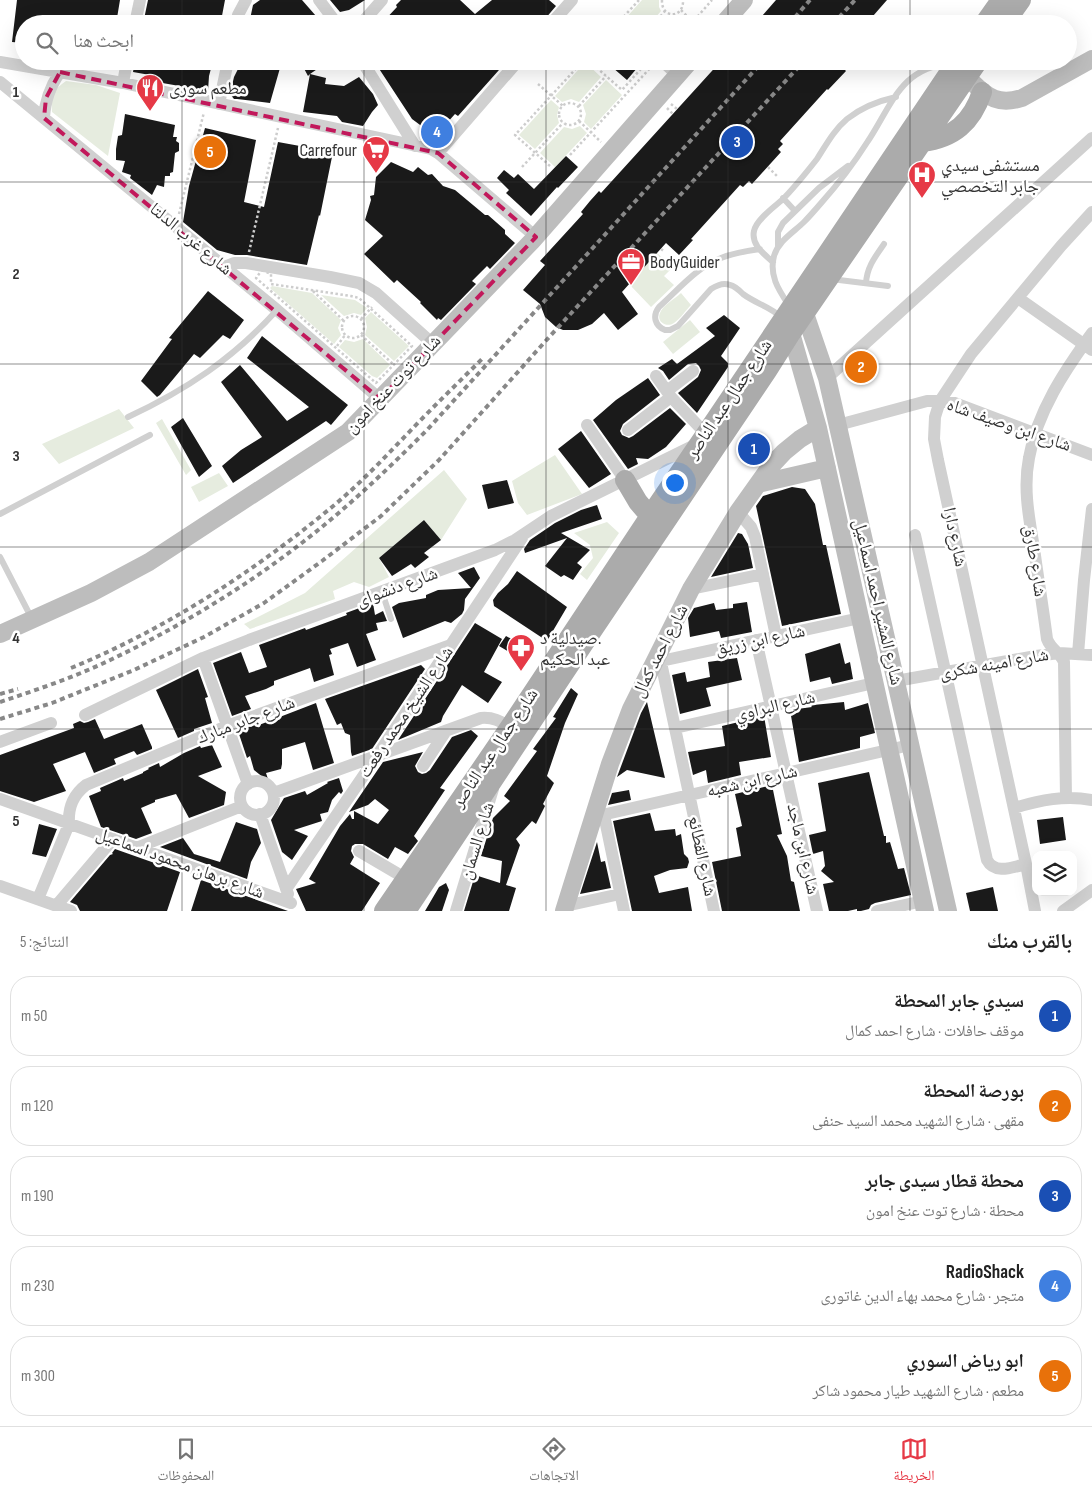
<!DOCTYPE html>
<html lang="ar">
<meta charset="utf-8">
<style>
:root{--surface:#fff;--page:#f2f2f2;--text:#222;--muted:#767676;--line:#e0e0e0;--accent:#e63946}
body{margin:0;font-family:"Sofia Sans Condensed","Noto Naskh Arabic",sans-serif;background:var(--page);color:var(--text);direction:rtl}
.controls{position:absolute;right:15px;bottom:15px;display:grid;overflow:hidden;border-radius:10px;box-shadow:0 5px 20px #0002}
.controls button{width:45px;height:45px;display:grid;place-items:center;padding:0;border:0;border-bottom:1px solid var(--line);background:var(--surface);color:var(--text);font:25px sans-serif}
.you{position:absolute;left:674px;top:482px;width:18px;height:18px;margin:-12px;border:4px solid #fff;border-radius:50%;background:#1a73e8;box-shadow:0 0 0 8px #1a73e833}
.badge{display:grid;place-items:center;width:32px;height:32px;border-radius:50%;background:var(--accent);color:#fff;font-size:16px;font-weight:700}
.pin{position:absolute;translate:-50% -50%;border:2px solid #fff;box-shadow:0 1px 5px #0006}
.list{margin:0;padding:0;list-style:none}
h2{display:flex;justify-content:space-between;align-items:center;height:65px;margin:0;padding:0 20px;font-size:21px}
h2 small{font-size:16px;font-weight:400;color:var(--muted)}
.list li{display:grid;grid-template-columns:32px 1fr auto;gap:15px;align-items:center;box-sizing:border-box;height:80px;margin:0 10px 10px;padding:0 10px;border:1px solid var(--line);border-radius:20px}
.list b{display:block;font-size:19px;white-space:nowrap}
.list p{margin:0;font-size:16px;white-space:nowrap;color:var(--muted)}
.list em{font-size:16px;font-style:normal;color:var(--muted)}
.icon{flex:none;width:28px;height:28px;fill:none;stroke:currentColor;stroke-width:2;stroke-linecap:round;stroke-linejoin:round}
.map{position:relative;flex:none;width:1092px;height:911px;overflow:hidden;direction:ltr}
.search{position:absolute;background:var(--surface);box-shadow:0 5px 20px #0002;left:15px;right:15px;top:15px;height:55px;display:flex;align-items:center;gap:12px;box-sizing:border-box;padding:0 18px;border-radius:28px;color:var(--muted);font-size:19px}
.sheet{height:515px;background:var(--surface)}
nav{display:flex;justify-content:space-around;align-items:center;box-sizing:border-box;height:70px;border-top:1px solid var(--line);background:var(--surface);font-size:14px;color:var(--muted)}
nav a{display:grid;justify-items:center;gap:2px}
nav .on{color:var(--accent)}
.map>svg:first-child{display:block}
</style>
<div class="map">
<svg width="1092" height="911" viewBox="0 0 1092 911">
<rect width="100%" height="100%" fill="#fff"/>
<path fill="#e6ecdf" d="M642,0H659V7L661,11L650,24H627L624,20Z
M585,62L601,77L579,102L571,99L562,102L555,96Z
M606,80L622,95L591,129L584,122L586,114L583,105Z
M66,81L96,85L120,93L108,156L52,112C51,94 51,92 66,81Z
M551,100L559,107L557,115L559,123L535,149L519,135Z
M580,126L587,133L555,167L540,153L564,127L572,129Z
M657,253L673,267L664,276L674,285L651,307L629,284Z
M272,286L312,293L341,320L338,328L341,335L334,344L270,288Z
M681,293L691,305C686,310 681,318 674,323C667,328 656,322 660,313C663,305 675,299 681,293Z
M321,295L355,300L367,308L361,315L354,313L344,316Z
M371,312L409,346L394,361L365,335L367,327L365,318Z
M690,320L700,332L673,354L663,342Z
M363,339L390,365L377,378L372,376L339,347L345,340L354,342Z
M119,409L134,428L59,464L42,444Z
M162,419L191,470L186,475L156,423Z
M555,455L582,494L527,515L518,503L512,481Z
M444,470L467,499L441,540L424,520L379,558L389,577L369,587L354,582L333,591L335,599L250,629L244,624L305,593Z
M219,473L228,486L199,502L191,487Z
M607,522L619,533L587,580L580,574L593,558L590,545L574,533Z"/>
<path fill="#1a1a1a" d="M17,0H120L116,24H24V43L12,42Z
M148,0H225L221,21L185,17L183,24H143Z
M260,0H302L323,24H249L253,5Z
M330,0H365L349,10L340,12Z
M401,0H460L475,14L492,0H549L556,6L545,19L543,24H381L397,7L396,5Z
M776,0H887L866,24H755Z
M135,61H213L209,76L208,91L151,81L150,75L133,72Z
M242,61H282L270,103L237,99H234L230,94L234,77Z
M300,61H329L310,74L326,78L325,84L344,86L359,77L373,94L378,105L372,112L363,126L342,122L337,116L303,112L310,74L308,76Z
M374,61H507L458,116L455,114L435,136L412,119Z
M605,61H643L627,80Z
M721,61H852L845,70L846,71L828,90L827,89L780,141L783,144L778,149L781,152L752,184L749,181L743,187L740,185L691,239L693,240L679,255L666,243L622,292L638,314L618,330L604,313L592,324L578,330H563L556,327L545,317L540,304L523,290L545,265L540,261L583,214L581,212L590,201L599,191L601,193Z
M125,114L175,125L173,137H177L176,141L179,143V151L175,153L173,172L170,173V176H165L164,187L157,185L152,195L130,178L131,175L122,172L125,161L116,160V149L118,136L122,135Z
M205,128L256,140L244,202L264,207L278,142L333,152L320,216L319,215L307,265L247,255H235L217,250L183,222L189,186Z
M566,156L578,167L558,188L557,187L531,216L506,193L509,190L497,178L504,170L514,178L518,174L534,189Z
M391,162L413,172L418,167L428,175L432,174L443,186L455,190L485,215H488L505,230V234L515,243L490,269L487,266L472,281L476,284L441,320L438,318L437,320L420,303L421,302L397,280L394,283L364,254L383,236L365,220L371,200L370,196L374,195L376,177Z
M208,291L244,320L230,339L223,335L200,358L194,354L160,395L157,397L141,381L172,339L169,338Z
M724,315L740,328L721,356L728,363V367L697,413L678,393L698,377L701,370L699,366L696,363L688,364L669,380L663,371L658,368L672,359L677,364L715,336L706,328Z
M262,336L348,405L331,425L326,421L233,483L222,466L241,450L262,437L221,382L240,365L287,421L309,407L247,358Z
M648,378L660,395L623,424L620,431L622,435L629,438L633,436L670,408L686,424L666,447L648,459L636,458L638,464L628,469L593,420L616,400Z
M183,418L212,466L199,477L171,427Z
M581,431L611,474L589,488L558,449Z
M507,480L514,503L488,509L482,485Z
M792,487L805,489L815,504L823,545H826L841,614L782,626L756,506L763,496Z
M597,505L602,519L561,533L590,550L577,563L582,567L573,580L564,575L561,577L545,566L567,538L525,553L524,549L530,540L555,523L581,510Z
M424,520L441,540L424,553L429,557L415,568L411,564L392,576L379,558Z
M738,533L742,534L748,544L753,568L711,577Z
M474,567L480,578L465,599L464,610L462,614L451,623L445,621L403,638L392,607L399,603L426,598V595L438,590L471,588L458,573Z
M517,571L567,607L547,641L494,606L493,600L498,593L508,584Z
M747,602L752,632L721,638L719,631L690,637L688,618L694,608L714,603L716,610L733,608V604Z
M373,603L375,615L383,611L387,621L376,623L378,630L366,634L376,660L357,667L348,643L330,649L332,654L329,655L334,675L314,682L310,668L274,681V685L266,689L245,696L251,709L232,716L213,663L241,652L249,673L267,667L259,645L305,628L306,630L347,615L346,613Z
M475,623L502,639L484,672L502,682L488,703L462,685L443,716L441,722L398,740Z
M506,636L533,651L527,659L521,655L519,658L499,646Z
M840,643L845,664L850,662L853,679L832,684L830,677L810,682L805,654Z
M737,658L742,680L706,688L711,706L680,714L672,675L685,672L687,682L710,677L708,662Z
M421,665L425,669L372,749L352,756L351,752L350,735L345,733L341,723L337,725L325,699Z
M198,669L208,697L205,698L212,723L194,729V731L178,738L156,690Z
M571,688L578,694L565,723L547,776L554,783L543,804L545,806L536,824L532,821L516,839L520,845L506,885L516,888L509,911H464L475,875L500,883L502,861L481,856L493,818L510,801L504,796L537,751L533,749L556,718L553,717Z
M647,702L665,778L627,770L617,777L641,713Z
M844,702L845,710L868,703L875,733L860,737V748L799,762L790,710L812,707L811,706L813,705Z
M316,703L334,763L313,770L305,742L282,749V764L281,769L266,773L269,782L254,770L250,756L247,758L238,731L258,723L259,725Z
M764,716L771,757L739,762L741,775L708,783L706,770L693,775L688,752L725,746L722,726Z
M95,719L104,739L142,724L152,747V749L137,755L134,751L114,759L116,764L94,773L85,752L53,764L66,791L34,802L0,791V755L74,728L73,724L80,721L84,723L88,722Z
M471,730L478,736L440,788L445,790L414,836L418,841L408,854L395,847L388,859L363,844H355L352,846L351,851L354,857L350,864L380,883L362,911H306L296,889L316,883L309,879L340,826L350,814L352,819H354V811L378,824L389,810L375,799L368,805L349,812L383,762L423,752L415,766L418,772L422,774L426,773L430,770L452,737Z
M212,745L222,767L198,776L226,792L224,805L189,818L176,794L155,800V802L141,808L152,833L136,839L101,827L89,796L101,791L100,788L123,778L124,781L143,773V772L149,769L148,768L159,763L160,767L184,753L200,746L201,748Z
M869,772L884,836H886V843L890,842L898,869L904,868L911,895L875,903L871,905L869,909L861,911H857V909L848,911H829L823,884L834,882L821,871L825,866L823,851L813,854L809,835L826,831L818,783Z
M339,778L343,791L341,794L339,792L332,800L328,812L320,814L322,821L294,830L308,836L292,860L282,852L271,820L284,798L305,791L307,795L328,783L327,782Z
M772,785L782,834L777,835L787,856L791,881L794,882L800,911H722L712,862L741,856L736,828L742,826L735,794Z
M629,790L631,800L608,805L612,793Z
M650,813L655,831L675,829L676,836L681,834L684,854L688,858L689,862L687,868L670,870L654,876L659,893L688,887L692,911H632L613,821Z
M1063,817L1066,840L1040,844L1037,820Z
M236,822L257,829L261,843L251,862L247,879L160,847L183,838L194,854L220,862Z
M39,824L57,829L46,857L32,854Z
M597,842L601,862L605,861L611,888L580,894Z
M115,849L180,872L167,911H80L77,905L70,902L110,855L113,854L112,853Z
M201,880L288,911H291H191Z
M446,883L449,890L442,911H425L439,887Z
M993,887L998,911H970L966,893Z"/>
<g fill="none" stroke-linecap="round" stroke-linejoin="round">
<path stroke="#cdcdcd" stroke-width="2.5" stroke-dasharray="2.5 2.5" stroke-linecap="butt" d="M662,0C661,19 684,19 683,0
M681,10L695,24
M617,24L639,0
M654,24L665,11
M691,24L712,0
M589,61L622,90L648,61L649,63
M538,84L563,106
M559 114a11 11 0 1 1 22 0a11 11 0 1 1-22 0Z
M671,104L677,109
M579,106L606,76
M667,108L673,114
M579,121L601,142
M570,155L652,66
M550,166L515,135L583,61
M522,167L563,123
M768,167L778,177
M179,214L204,112
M661,249L665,252
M249,252L278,128
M262,270L271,274V284L351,296L359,298L412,346L376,383L256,278Z
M313,291L344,321
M342 327a11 11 0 1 1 22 0a11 11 0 1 1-22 0Z
M361,319L372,307
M361,335L393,364
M337,346L345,335"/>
<path stroke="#d0d0d0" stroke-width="6" d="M658,61L675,77
M783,198L795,211
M778,247V232L783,223L819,188L848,166
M760,249C747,251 733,253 721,258C697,267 678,290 659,307C652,316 655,326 665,330H670L678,326L711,289C717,285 723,282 730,285C735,286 739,290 743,294C755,303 770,307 781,317
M773,262C764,254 751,245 754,231C756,220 774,207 782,200C795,187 806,173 817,159C826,145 834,130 847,119C862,107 878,101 896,97
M831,279L888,286
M866,283C867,267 875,257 884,244
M788,304C778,289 769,275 774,256C778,241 794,232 804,222C810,216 816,209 822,202C839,183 854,163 868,141C881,122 891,97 908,81C919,71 934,65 949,64
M128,417C186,390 234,358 277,310
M0,514L150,435
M0,557L32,619
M382,592L391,619"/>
<path stroke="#d0d0d0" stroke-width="12" d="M319,0L337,24
M135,24L140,0
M236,24L238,15L246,0
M361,24L382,0
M551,24L572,0
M362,61L415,146
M0,62L123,83L431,149L438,153L536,237
M70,74L73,61
M0,82L277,310L380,399
M123,83L127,61
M219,104L228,61
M44,118C45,100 50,87 60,72
M438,153L518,61
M224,267L234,263H246L330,277L359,283L376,293L433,344
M1018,298L1092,350
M656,376L671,397L706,434
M827,378L1092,138
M667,391L693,371
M587,425L625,480
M838,425L927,401H940L955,403L1092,455
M628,430L671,397
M738,512L751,527L755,537L776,636
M915,535L987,860C995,875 1013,867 1026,864
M691,589L763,574
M756,640L817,911
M659,653L714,911
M1078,654L1084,580L1092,509
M203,658L248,784
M661,661L860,618
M896,681L1036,656L1059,653L1092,655
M85,715L203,658L249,640L495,550L515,540L551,516L697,444
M675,728L874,683
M0,742L51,723
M423,766L446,731
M240 798a17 17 0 1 1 34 0a17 17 0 1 1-34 0Z
M274,793L481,718C493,717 500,721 510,727
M1066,798L1064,662C1060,652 1051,650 1047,639C1043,608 1038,578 1034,548C1029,518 1023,488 1029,458C1037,412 1065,370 1092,333
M0,799L291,903
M1014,808C1040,800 1065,795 1092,800
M260,814L288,894
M604,815L624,911
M593,817L910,745
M136,848L242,806
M359,851L405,878
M0,886L71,911
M286,889L377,756L522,538
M38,899L69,824C68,807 73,795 86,785L227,726L451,645
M56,906L113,839
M565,906L620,894
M456,911L493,789
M877,911L923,901
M1035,911L1026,864L938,460L934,439L935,417L940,401L971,354L1061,246L1092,212
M1063,911L1092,890"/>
<path stroke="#bdbdbd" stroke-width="18" d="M723,24L744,0
M972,82C988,98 999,105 1022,98L1092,59
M801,302L827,378L948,911
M785,324L791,333L818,428L925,911
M758,484L827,468
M0,634L91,593L149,562L348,432L532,241L690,61
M564,911L610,764L631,709L691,589L738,512L770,467L784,452L800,439L818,428"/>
<path stroke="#ababab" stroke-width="20" d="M984,24L1001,0
M1004,24L1021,0
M922,142C954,138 972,122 982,92
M625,480L638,502L650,516
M384,911L510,727L650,516L706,434L957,61
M406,911L590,634L767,371L791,333L978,61"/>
<path stroke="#888" stroke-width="4" stroke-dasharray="5 4" stroke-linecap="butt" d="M789,24L810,0
M833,24L855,0
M71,668C166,629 253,572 332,507C361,483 387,455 413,428C436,404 460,381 483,358
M0,694L18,689
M0,702C36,690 72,678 106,662C174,630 244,588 303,542C347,508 387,470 427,430L763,61
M0,719L52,703L134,670L204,637L264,603L322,561L381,516L439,460L551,335L804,61"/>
</g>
<path fill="none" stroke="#c2185b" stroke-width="4" stroke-dasharray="10 6" stroke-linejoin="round" d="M60,72L438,153L536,237L380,399L44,118L46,98Z"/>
<path fill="none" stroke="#333" stroke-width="1" stroke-opacity="0.55" d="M182,0V24M364,0V24M546,0V24M728,0V24M910,0V24M182,61V911M364,61V911M546,61V911M728,61V911M910,61V911M0,182H1092M0,364H1092M0,547H1092M0,729H1092"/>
<defs>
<symbol id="restaurant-pin" viewBox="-11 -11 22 30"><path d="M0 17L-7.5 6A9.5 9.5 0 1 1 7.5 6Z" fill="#e63946" stroke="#fff"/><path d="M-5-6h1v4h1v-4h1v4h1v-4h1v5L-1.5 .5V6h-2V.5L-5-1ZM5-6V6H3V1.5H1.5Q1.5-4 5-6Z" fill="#fff"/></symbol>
<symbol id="supermarket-pin" viewBox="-11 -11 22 30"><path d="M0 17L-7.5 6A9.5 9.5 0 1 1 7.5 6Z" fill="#e63946" stroke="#fff"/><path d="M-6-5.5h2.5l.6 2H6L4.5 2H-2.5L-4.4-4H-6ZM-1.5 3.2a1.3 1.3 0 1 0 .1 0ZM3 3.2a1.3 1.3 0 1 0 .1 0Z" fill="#fff"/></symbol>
<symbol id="hospital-pin" viewBox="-11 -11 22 30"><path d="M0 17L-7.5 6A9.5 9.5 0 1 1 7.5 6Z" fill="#e63946" stroke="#fff"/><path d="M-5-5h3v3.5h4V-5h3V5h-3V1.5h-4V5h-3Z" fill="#fff"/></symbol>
<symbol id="office-pin" viewBox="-11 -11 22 30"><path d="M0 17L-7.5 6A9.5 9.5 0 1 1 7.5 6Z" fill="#e63946" stroke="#fff"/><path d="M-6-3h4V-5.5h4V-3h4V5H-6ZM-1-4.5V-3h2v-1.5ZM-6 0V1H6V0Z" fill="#fff"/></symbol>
<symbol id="pharmacy-pin" viewBox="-11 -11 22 30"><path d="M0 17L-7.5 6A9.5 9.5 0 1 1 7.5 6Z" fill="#e63946" stroke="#fff"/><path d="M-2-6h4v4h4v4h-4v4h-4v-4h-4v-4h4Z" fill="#fff"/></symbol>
</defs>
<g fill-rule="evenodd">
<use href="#restaurant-pin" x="134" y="72" width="32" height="43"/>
<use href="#supermarket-pin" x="360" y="134" width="32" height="43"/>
<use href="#hospital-pin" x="906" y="159" width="32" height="43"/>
<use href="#office-pin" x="615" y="246" width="32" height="43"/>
<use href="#pharmacy-pin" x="505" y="632" width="32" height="43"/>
</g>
<g text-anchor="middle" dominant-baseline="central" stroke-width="5" stroke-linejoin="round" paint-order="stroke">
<g font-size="18" fill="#333" stroke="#fff" text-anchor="start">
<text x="169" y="88">مطعم سورى</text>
<text x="357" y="150" text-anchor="end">Carrefour</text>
<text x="941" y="165">مستشفى سيدي<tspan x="941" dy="21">جابر التخصصي</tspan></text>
<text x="650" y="262">BodyGuider</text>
<text x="540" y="638">صيدلية د.<tspan x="540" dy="21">عبد الحكيم</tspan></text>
</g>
<g font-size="18" fill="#333" stroke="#fff">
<text transform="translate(191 239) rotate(40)">شارع غرب الدلتا</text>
<text transform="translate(393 384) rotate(-46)">شارع توت عنخ امون</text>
<text transform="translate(729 399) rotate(-56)">شارع جمال عبد الناصر</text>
<text transform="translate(1009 425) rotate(19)">شارع ابن وصيف شاه</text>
<text transform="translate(955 537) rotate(78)">شارع دارا</text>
<text transform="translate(1035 561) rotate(81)">شارع طارق</text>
<text transform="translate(397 587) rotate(-20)">شارع دنشواى</text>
<text transform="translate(878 602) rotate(77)">شارع المشير احمد اسماعيل</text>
<text transform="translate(760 640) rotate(-12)">شارع ابن زريق</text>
<text transform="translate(660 651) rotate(-63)">شارع احمد كمال</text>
<text transform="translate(994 664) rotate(-10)">شارع امينه شكرى</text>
<text transform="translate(775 706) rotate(-13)">شارع البراوي</text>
<text transform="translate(406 712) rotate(-56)">شارع الشيخ محمد رفعت</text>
<text transform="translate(246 720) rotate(-21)">شارع جابر مبارك</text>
<text transform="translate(495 748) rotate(-56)">شارع جمال عبد الناصر</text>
<text transform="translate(752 781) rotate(-13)">شارع ابن شعبه</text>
<text transform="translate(477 841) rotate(-73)">شارع السمان</text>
<text transform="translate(803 849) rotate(77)">شارع ابن ماجد</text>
<text transform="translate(702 856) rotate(78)">شارع القطائع</text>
<text transform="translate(180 863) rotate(20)">شارع برهان محمود اسماعيل</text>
</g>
</g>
<g font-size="16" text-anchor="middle" font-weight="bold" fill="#333" stroke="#fff" stroke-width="5" stroke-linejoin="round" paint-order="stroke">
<text x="16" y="97">1</text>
<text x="16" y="279">2</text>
<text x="16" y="461">3</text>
<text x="16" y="643">4</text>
<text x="16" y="826">5</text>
</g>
</svg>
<div class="controls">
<button><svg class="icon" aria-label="layers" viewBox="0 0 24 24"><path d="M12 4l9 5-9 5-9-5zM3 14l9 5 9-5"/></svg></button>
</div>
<div class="you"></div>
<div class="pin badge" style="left:754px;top:449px;background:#1a4fb4">1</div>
<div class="pin badge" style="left:861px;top:367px;background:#e8710a">2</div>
<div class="pin badge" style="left:737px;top:142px;background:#1a4fb4">3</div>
<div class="pin badge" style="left:437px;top:132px;background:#3f7fe0">4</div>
<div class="pin badge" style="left:210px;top:152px;background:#e8710a">5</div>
<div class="search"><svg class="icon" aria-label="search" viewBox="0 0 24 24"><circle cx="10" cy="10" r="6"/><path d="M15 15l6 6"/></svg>ابحث هنا</div>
</div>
<section class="sheet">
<h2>بالقرب منك<small>النتائج: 5</small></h2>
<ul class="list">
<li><span class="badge" style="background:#1a4fb4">1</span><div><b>سيدي جابر المحطة</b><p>موقف حافلات · شارع احمد كمال</p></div><em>50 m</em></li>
<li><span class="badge" style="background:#e8710a">2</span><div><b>بورصة المحطة</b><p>مقهى · شارع الشهيد محمد السيد حنفى</p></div><em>120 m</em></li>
<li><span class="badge" style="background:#1a4fb4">3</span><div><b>محطة قطار سيدى جابر</b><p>محطة · شارع توت عنخ امون</p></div><em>190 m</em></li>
<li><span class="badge" style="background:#3f7fe0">4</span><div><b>RadioShack</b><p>متجر · شارع محمد بهاء الدين غاتورى</p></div><em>230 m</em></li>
<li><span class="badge" style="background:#e8710a">5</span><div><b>ابو رياض السوري</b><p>مطعم · شارع الشهيد طيار محمود شاكر</p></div><em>300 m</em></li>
</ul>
</section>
<nav>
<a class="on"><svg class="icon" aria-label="map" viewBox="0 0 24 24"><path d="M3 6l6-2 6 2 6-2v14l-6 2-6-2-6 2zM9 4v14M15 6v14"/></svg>الخريطة</a>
<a><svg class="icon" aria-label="directions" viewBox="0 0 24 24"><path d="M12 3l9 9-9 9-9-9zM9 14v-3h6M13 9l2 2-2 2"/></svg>الاتجاهات</a>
<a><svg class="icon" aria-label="saved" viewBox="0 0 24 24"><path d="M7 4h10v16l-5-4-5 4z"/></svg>المحفوظات</a>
</nav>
